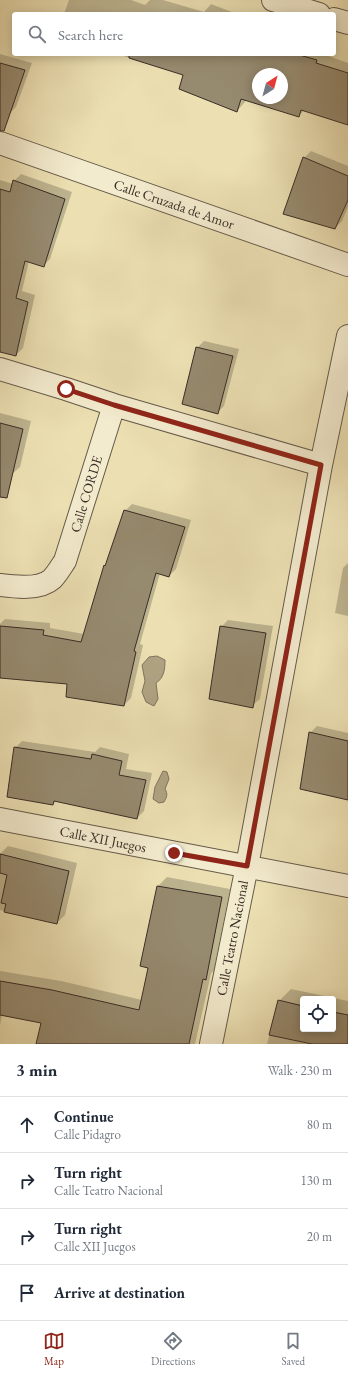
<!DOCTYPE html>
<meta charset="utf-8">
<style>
:root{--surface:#fff;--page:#f6f6f7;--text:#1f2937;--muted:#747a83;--line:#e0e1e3;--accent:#8f2418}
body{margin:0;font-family:"EB Garamond",serif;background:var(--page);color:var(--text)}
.controls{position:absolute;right:12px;bottom:12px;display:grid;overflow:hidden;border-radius:4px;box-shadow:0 2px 10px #0003}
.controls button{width:36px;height:36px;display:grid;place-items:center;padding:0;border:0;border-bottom:1px solid var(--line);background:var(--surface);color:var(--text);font:20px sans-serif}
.compass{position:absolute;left:252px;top:68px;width:36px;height:36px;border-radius:50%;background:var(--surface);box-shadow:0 2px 10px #0003;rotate:36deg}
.stop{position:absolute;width:12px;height:12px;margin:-9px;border:3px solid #8f2418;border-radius:50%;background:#fff}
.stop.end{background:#8f2418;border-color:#fff;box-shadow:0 1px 4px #0008}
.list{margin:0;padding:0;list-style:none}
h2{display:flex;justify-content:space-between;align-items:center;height:52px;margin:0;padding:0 16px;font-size:17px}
h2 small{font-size:13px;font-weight:400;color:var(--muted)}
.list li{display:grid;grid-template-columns:26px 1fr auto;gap:12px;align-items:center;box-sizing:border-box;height:56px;padding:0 16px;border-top:1px solid var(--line)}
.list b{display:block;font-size:15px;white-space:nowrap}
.list p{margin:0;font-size:13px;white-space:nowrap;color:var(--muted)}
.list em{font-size:13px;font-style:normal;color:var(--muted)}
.icon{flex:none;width:22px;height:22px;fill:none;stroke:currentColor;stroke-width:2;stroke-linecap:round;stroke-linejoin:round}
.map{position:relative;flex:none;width:348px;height:1044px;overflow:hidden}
.search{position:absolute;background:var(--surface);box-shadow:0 2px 10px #0003;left:12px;right:12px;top:12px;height:44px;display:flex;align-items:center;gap:10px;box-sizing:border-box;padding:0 14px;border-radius:4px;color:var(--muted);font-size:15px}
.sheet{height:276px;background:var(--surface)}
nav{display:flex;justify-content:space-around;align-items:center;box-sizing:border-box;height:56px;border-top:1px solid var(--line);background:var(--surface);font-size:11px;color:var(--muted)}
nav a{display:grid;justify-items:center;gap:2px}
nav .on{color:var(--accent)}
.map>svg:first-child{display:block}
</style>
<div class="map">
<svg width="348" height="1044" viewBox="0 0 348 1044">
<rect width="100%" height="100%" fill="#ece0b3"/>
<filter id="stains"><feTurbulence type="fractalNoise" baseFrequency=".005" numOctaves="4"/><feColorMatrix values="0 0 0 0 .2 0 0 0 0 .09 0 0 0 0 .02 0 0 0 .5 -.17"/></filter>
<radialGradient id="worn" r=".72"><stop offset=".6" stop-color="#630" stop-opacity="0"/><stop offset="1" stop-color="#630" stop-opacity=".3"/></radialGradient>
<path fill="#afa383" stroke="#7f745e" d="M157,656L165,660C165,669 164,678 156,683L158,699L154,706L146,702L142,692L145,681L142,665L149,657Z
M163,771L167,772L169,779L165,789C168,794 167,797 164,802L159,803L153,799L155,787Z"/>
<path fill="#0003" fill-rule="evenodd" d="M69,0H131L145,5L150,0H163L204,12L211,4L237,14H64Z
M0,54L32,63L16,107L9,114L0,111Z
M117,54H323L348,63V124L304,110L299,116L246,100L245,102L237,111L184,74ZM258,74H282V98H258Z
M311,151L348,166V207L342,221L335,228L304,158Z
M21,174L72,192L50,259L43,266L29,261L22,291L35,295L23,348L16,355L0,351V180L13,184L14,181Z
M204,341L239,349L224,406L217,413L197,348Z
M0,413L31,421L20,467L11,475L0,473Z
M132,504L191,520L176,569L169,576L160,573L140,644L143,645L131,698L124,705L69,683L0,677V624L5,619L50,623V628L84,634L105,566L107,563L125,511Z
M348,563V616L335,613L343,568Z
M228,620L273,626L260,699L252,706L221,627Z
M317,726L348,733V798L310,733Z
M22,741L95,752L100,747L129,754L126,769L152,773L144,811L137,818L56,801L52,804L15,748Z
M8,846L77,863L65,915L57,923L0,910V854Z
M167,877L230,889L214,970L211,974L195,1044H37L42,1022L2,1015L0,1025V971L61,981L142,1000L149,967L142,966L158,886Z
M291,989L348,1001V1044H267L279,1001ZM303,999H333V1029H303Z"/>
<path fill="#968a6f" stroke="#382d26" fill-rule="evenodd" d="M129,54H296L317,60L316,63L348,73V125L301,110L299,117L241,99L237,112L179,89L183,75L129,58ZM258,74H282V98H258Z
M0,63L25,70L4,131H0Z
M303,157L348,176V200L335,229L283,214Z
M13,180L65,199L44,267L25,261L16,298L28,302L16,356L0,352V189L10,192Z
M196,347L233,356L218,414L182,404Z
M0,423L23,429L7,498L0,497Z
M124,510L185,527L169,577L156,573L134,651L136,652L124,706L66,697L67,684L0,678V626L44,630L43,635L81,642L104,565L105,566Z
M220,626L266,633L253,708L209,699Z
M309,732L348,741V800L300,789Z
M14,747L91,759L92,754L122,761L119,775L146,780L137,819L54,801L53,805L7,797Z
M0,854L69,871L57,924L4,912L6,904L1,903L7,875L0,873Z
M157,886L222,897L206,980L203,979L189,1044H36L41,1023L0,1015V981L52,990L139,1010L148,968L140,966Z
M278,1000L303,1006V1029H333V1012L348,1015V1044H312L269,1035Z"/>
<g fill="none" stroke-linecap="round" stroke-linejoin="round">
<defs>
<path id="minor" d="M273,0L319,14
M334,19L348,23
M0,143L348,265
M0,369L66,389L114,405L321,465
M0,585C15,587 40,590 52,579C57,574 61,567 65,561L114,405
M0,819C116,842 232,863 348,886
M211,1044L247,866L321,465L348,336"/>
</defs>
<use href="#minor" stroke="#655a49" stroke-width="24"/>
<use href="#minor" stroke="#f3ebce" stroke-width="22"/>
</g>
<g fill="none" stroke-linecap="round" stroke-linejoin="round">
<path stroke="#8f2418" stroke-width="5" d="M66,389L114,405L321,465L247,866L174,853"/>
</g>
<g text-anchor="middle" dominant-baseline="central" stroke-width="3" stroke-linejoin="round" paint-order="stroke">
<g font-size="14" fill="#382d26" stroke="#f3ebce">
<text transform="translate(174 204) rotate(19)">Calle Cruzada de Amor</text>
<text transform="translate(86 494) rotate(-73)">Calle CORDE</text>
<text transform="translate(103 839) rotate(11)">Calle XII Juegos</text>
<text transform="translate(232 938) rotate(-79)">Calle Teatro Nacional</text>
</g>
</g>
<rect width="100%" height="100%" filter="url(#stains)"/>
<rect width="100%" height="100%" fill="url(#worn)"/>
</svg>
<div class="controls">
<button><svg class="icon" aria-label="locate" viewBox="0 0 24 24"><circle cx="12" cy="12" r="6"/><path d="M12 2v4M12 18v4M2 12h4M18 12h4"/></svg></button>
</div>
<svg class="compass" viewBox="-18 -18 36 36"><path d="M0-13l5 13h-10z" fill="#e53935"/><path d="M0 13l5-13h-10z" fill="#747a83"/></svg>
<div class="stop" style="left:66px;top:389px"></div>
<div class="stop end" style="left:174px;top:853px"></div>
<div class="search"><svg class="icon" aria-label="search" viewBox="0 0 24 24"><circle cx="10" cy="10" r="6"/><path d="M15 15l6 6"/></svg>Search here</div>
</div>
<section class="sheet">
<h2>3 min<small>Walk · 230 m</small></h2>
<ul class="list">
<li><svg class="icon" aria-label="ahead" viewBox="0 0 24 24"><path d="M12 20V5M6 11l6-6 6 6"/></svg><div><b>Continue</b><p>Calle Pidagro</p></div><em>80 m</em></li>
<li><svg class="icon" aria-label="right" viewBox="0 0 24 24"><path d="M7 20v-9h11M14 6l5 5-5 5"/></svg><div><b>Turn right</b><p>Calle Teatro Nacional</p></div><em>130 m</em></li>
<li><svg class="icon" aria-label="right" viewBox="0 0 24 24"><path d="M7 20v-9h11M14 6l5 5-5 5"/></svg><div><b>Turn right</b><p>Calle XII Juegos</p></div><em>20 m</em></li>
<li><svg class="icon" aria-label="arrive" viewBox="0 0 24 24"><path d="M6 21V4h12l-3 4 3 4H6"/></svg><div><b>Arrive at destination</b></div></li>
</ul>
</section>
<nav>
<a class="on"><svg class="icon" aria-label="map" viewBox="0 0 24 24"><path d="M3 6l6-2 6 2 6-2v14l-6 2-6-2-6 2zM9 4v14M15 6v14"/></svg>Map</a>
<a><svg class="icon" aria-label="directions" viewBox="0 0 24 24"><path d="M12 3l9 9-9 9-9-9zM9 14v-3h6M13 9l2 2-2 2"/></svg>Directions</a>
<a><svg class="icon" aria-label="saved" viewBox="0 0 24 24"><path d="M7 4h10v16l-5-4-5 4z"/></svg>Saved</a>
</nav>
